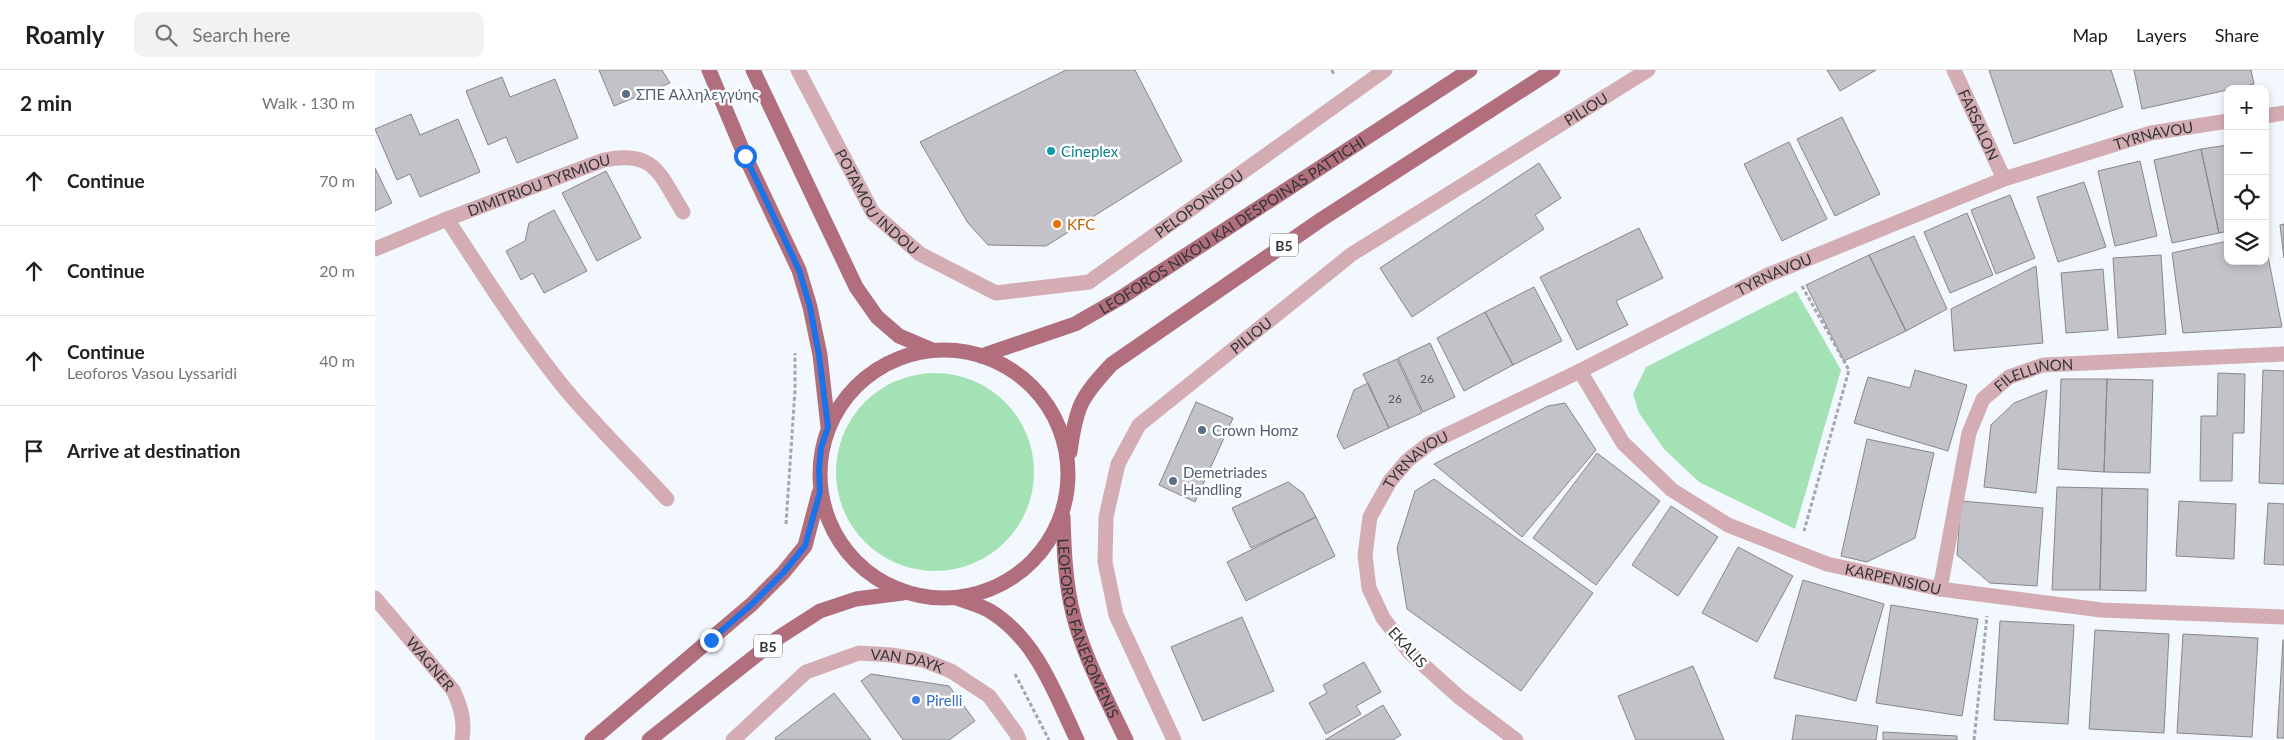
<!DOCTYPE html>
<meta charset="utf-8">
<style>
:root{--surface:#fff;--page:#f2f2f2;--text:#202124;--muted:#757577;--line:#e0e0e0}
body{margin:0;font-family:Lato,sans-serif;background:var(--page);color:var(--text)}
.controls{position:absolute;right:15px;top:15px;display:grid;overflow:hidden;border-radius:10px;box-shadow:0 2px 8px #0003}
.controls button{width:45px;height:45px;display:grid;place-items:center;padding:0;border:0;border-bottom:1px solid var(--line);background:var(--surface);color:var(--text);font:25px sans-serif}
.stop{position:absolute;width:15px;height:15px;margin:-11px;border:4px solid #1a73e8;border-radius:50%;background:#fff}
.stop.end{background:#1a73e8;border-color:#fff;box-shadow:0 1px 5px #0008}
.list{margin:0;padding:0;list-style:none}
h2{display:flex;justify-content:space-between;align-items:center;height:65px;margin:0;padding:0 20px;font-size:21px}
h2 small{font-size:16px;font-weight:400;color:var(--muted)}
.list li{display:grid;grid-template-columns:32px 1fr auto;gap:15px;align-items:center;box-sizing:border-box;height:90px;padding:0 20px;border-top:1px solid var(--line)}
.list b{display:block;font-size:19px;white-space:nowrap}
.list p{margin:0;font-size:16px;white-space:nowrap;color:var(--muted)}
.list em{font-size:16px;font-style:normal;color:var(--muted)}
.icon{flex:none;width:28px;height:28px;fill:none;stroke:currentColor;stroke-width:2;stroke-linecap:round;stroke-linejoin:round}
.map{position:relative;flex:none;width:1909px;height:670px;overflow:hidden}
header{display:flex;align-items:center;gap:30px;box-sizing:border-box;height:70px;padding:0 25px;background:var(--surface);border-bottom:1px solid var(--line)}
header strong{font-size:24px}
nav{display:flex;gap:28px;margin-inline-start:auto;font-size:18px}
.search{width:350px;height:45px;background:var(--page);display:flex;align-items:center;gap:12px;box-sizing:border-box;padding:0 18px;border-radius:10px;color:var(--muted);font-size:19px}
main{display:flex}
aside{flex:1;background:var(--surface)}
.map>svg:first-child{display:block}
</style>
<header>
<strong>Roamly</strong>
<div class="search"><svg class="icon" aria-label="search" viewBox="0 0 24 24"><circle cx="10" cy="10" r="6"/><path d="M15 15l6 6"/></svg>Search here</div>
<nav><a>Map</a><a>Layers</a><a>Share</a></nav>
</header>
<main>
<aside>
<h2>2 min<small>Walk · 130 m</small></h2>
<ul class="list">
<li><svg class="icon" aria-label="ahead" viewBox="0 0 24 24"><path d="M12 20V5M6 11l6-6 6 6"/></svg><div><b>Continue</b></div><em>70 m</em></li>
<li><svg class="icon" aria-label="ahead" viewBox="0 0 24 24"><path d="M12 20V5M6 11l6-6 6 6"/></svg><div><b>Continue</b></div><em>20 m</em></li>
<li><svg class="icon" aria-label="ahead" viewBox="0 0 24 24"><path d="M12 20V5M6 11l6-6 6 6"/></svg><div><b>Continue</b><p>Leoforos Vasou Lyssaridi</p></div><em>40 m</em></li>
<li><svg class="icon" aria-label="arrive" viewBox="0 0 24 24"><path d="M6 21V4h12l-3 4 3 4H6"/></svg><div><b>Arrive at destination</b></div></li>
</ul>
</aside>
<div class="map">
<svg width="1909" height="670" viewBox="0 0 1909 670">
<rect width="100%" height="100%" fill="#f2f8fd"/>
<path fill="#a2e2b5" d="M1421,221L1466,300L1420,459L1324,412L1289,379L1264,343L1258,324L1271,297Z
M461 402a99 99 0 1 1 198 0a99 99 0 1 1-198 0Z"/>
<path fill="#c3c2c8" stroke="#87868c" d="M224,0H287L295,13L239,36Z
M691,0H760L807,91L671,176L613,175L593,153L545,72Z
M1452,0H1501L1465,21Z
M1614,0H1736L1748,37L1639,74Z
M1759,0H1876L1879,14L1767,39Z
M127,7L135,27L180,9L203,68L142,93L131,67L113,75L91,21Z
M36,44L45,65L83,49L105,102L45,127L35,104L22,110L0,59Z
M1467,47L1505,124L1460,146L1422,69Z
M1414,72L1452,149L1407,171L1369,94Z
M1853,75V161L1844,163L1826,79Z
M1826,79L1844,163L1797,173L1779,90Z
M1765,91L1782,166L1740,176L1723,101Z
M1164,93L1186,128L1160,145L1169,159L1037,247L1005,198Z
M0,98L17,133L0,141Z
M231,101L266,168L222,191L187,123Z
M1709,112L1731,177L1683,192L1662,127Z
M1635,125L1660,188L1621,204L1596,140Z
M179,140L212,201L169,223L158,203L146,210L131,181L150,171L154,153Z
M1592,143L1618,205L1575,223L1549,162Z
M1909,154V188L1905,155Z
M1264,158L1288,208L1241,231L1253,255L1202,280L1165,207Z
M1539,166L1572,239L1531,261L1494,185Z
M1853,171V191H1890V171L1907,257L1808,263L1797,183Z
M1494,185L1531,261L1469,291L1431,215Z
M1786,185L1791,264L1743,268L1738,188Z
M1661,196L1668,273L1579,281L1576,239Z
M1728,199L1733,260L1691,263L1686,203Z
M1159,217L1187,271L1138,295L1110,242Z
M1110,242L1138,295L1089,321L1062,268Z
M1055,273L1080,327L1048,342L1023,288Z
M1022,289L1047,343L1014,358L988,304Z
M1540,300L1592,315L1573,381L1479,353L1493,307L1535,318Z
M1888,300L1909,301V414L1884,413Z
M1843,303L1870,304L1869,363H1858L1857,411H1825L1826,346H1842Z
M1686,309H1732L1729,402L1683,399Z
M1732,309L1778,310L1775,403L1729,402Z
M993,313L1014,358L969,379L962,366L979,320Z
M1672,320L1661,423L1609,417L1616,355L1639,333Z
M821,332L858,348L820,432L784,415Z
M1190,333L1221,380L1147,467L1059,394L1173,336Z
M1492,369L1559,383L1540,468L1492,492L1466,486Z
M1222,383L1285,431L1221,515L1158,468Z
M1059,409L1218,523L1146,621L1032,539L1022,478L1040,421Z
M913,412L928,423L941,447L876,478L857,438Z
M1682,417L1727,418L1725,520H1677Z
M1727,418L1773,419L1771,521L1725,520Z
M1586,431L1668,438L1662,516L1615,513L1582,485Z
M1804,431L1861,434L1859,489L1801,486Z
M1893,433L1909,434V495L1889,494Z
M1296,436L1343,467L1303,526L1257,495Z
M941,447L960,486L871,531L852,492Z
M1363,477L1418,506L1382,572L1327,543Z
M1428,510L1509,534L1481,631L1399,608Z
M1516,535L1603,549L1587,646L1501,633Z
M867,547L899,621L828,651L796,577Z
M1625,551L1699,555L1693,654L1619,650Z
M1720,560L1794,564L1789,663L1714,659Z
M1808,564L1883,568L1877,667L1802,663Z
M1908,570H1909V668H1902Z
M989,592L1006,622L981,636L986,644L951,664L934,633L952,623L948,615Z
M1318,596L1349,670H1261L1243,626Z
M496,604L574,616L600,651L574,670H528L486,611Z
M459,623L496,670H401L400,668Z
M1008,635L1026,665L1018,670H950Z
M1421,645L1503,656L1501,670H1417Z
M1508,662L1582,666V670H1508Z"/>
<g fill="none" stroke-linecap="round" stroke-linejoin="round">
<path stroke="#a4a8ac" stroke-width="3" stroke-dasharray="4 2.5" stroke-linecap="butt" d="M957,0L959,5
M1427,216L1474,300L1429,461
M411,454L420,320V283
M640,604L674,670
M1599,670L1612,546"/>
<g stroke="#d4adb4" stroke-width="15">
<path id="s1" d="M423,0L498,143L545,184L621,223L714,212L1010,0"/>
<path id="s2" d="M1579,0L1629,109"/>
<path d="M1890,46L1909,43"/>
<path d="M72,149C110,207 147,266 191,320C223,358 259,393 292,429"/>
<path id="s3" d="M0,179L72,149L229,90C281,80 284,104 308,142"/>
<path id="s4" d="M1205,301L1248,373L1297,420L1353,455L1452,494L1565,519L1726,540L1909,547"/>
<path id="s5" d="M1565,519L1594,363L1608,329L1634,307L1668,295L1909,284"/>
<path id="s6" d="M0,528L78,620C86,637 90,651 87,670"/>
<path id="s7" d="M358,670L431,602L484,583L516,585L548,590L576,601L614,626L641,663L644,670"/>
<path id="s8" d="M799,670L741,545L730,492L731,447L743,394L764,355L977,184L1273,0"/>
<path id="s9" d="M1141,670L1084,627L1034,582L1008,548L994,518L990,485L995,447L1015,411L1033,390L1055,373L1205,301L1393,205L1629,109L1776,63L1853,51"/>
</g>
<g stroke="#b16e7c" stroke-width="15">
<path d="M334,0L370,86L424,200L435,237L445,285L453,357"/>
<path d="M378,0L481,217L502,247L524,266L557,280"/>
<circle cx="569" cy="404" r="124"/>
<path id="s10" d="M606,286L700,254L747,227L1095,0"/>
<path d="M695,382C701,336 706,327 737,294L947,149L1178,0"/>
<path id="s11" d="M688,447C689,477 690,506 696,535C706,583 731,627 751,670"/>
<path d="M582,528C592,532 605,535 615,541C661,569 680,623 702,670"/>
<path d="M217,670L377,534L408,503L430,476L444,423"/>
<path d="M274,670L403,568L445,541L481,529L528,523"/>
</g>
</g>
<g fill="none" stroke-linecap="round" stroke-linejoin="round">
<path stroke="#1a73e8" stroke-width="6" d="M336,570L377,534L408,503L430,476L445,422L444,400L446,378L453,357L444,285L435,237L424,200L370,86"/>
</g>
<g fill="#5c6f8a" stroke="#fff" stroke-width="2">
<circle cx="251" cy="24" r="5"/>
<circle cx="827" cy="360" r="5"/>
<circle cx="798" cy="411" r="5"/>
</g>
<circle fill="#0f9aa8" stroke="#fff" stroke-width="2" cx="676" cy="81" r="5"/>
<circle fill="#e8710a" stroke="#fff" stroke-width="2" cx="682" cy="154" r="5"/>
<circle fill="#3f7fe0" stroke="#fff" stroke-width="2" cx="541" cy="630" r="5"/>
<g text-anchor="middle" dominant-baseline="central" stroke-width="5" stroke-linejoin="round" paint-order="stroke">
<g font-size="12" fill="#57585b">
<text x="1052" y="308">26</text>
<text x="1020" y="328">26</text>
</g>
<g fill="#fff" stroke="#707273" stroke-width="1">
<rect x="895" y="163.5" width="28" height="23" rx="4"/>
<rect x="379" y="564.5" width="28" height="23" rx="4"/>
</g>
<g font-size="14" font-weight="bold" fill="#333537">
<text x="909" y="175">B5</text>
<text x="393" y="576">B5</text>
</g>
<g font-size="15" fill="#4e5e75" stroke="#fff" text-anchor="start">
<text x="261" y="24">ΣΠΕ Αλληλεγγύης</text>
<text x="837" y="360">Crown Homz</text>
<text x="808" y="402">Demetriades<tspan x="808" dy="17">Handling</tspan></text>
</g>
<g font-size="15" fill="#333537" stroke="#fff">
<text stroke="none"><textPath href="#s8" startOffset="884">PILIOU</textPath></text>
<text stroke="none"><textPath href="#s2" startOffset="60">FARSALON</textPath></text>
<text stroke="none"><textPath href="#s9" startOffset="1171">TYRNAVOU</textPath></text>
<text stroke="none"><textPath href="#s3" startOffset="176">DIMITRIOU TYRMIOU</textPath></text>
<text stroke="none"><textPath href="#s1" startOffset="155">POTAMOU INDOU</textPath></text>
<text stroke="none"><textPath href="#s1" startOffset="538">PELOPONISOU</textPath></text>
<text stroke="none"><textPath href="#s10" startOffset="285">LEOFOROS NIKOU KAI DESPOINAS PATTICHI</textPath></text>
<text stroke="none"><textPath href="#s9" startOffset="766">TYRNAVOU</textPath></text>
<text stroke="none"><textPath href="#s8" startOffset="479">PILIOU</textPath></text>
<text stroke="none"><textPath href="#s5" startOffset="254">FILELLINON</textPath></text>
<text stroke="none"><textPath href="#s9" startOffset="361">TYRNAVOU</textPath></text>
<text stroke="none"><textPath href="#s4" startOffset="392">KARPENISIOU</textPath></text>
<text stroke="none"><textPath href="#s11" startOffset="115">LEOFOROS FANEROMENIS</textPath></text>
<text transform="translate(1033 577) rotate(48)">EKALIS</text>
<text stroke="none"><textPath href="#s7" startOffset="205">VAN DAYK</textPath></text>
<text stroke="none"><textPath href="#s6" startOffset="86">WAGNER</textPath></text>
</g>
<g font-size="15" fill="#0d838f" stroke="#fff" text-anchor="start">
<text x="686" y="81">Cineplex</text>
</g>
<g font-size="15" fill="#c56008" stroke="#fff" text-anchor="start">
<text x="692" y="154">KFC</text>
</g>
<g font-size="15" fill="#366cbe" stroke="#fff" text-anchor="start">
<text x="551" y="630">Pirelli</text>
</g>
</g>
</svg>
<div class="controls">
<button>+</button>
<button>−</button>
<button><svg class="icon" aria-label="locate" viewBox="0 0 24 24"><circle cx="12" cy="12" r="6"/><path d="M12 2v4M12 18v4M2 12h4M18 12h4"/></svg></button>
<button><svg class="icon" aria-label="layers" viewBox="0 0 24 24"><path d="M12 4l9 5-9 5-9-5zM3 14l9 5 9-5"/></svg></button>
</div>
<div class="stop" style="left:370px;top:86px"></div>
<div class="stop end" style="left:336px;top:570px"></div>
</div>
</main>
